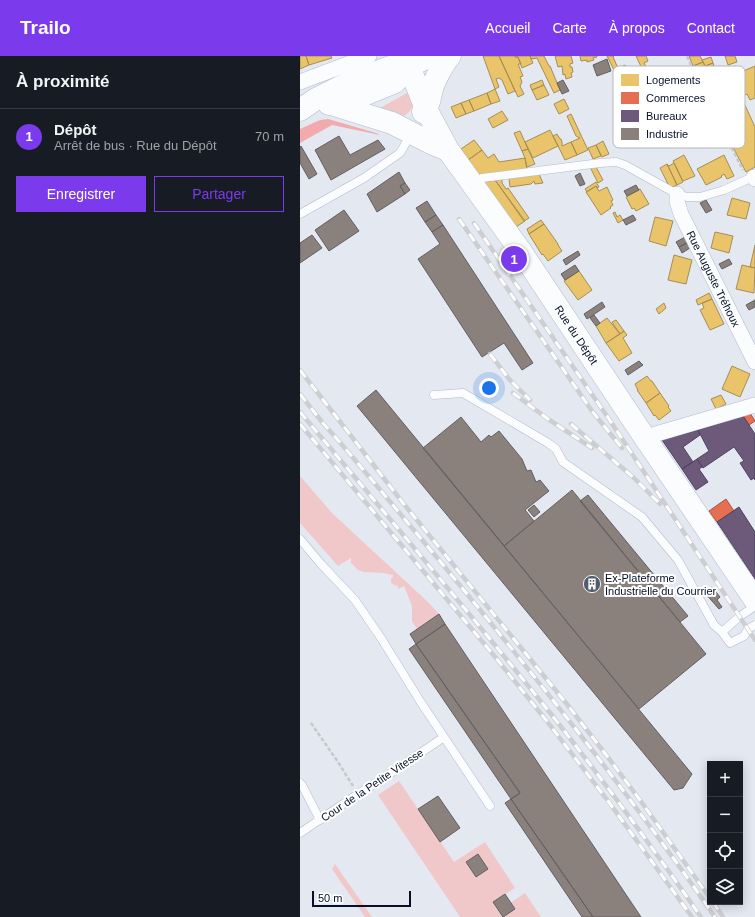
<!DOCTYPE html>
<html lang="fr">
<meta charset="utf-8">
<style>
:root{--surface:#171b24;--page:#242831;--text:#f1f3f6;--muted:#9ea1a6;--line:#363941;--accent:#7c3aed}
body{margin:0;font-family:Arial,sans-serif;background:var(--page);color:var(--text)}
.controls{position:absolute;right:12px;bottom:12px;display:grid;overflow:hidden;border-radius:0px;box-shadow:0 2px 10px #0003}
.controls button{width:36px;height:36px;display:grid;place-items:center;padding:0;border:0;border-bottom:1px solid var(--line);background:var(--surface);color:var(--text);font:20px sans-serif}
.scale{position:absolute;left:12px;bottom:10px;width:99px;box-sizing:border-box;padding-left:4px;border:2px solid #051028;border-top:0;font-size:11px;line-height:14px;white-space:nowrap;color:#051028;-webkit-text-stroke:3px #fff;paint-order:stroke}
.you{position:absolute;left:189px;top:332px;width:14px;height:14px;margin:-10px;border:3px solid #fff;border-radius:50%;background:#1a73e8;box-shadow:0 0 0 6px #1a73e833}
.badge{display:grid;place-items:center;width:26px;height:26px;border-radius:50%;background:var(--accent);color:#fff;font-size:13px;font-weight:700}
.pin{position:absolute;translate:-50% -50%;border:2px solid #fff;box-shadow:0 1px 4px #0006}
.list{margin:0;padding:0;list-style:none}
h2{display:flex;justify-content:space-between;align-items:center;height:52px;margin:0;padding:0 16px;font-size:17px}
h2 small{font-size:13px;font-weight:400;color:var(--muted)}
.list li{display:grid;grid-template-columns:26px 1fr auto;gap:12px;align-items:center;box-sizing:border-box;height:56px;padding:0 16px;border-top:1px solid var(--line)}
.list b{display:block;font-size:15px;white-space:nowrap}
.list p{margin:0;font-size:13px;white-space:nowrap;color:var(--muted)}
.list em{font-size:13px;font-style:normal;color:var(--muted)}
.actions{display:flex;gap:8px;padding:12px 16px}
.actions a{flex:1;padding:9px 0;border:1px solid var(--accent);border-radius:0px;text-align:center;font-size:14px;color:var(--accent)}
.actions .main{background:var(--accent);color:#fff}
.icon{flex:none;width:22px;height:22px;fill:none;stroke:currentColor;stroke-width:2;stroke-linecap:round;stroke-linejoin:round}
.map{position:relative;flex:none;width:455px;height:861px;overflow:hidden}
header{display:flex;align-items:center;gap:24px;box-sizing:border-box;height:56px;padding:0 20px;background:var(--accent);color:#fff}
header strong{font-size:19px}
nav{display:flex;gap:22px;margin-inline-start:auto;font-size:14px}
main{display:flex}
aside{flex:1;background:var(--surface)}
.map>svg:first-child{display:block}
</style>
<header>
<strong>Trailo</strong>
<nav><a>Accueil</a><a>Carte</a><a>À propos</a><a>Contact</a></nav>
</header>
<main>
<aside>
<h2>À proximité<small></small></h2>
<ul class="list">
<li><span class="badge">1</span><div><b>Dépôt</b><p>Arrêt de bus · Rue du Dépôt</p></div><em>70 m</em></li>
</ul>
<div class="actions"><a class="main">Enregistrer</a><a>Partager</a></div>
</aside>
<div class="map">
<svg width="455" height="861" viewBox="0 0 455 861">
<rect width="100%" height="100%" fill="#e4e8f1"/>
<path fill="#f1c8ca" d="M107,37C115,47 115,52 104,60L100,59L80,52Z
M0,420L32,457L129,547L139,558L117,573L112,565V550L104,530L98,533V530L94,529L91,527V523L93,521V519L84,517L64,516L58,514L51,507V502L38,510L0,467Z
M99,725L154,806L185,786L215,832L193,846L210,847L225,837L241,861H160L78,739Z
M35,808L72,861H65L32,813Z"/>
<path fill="#f3aaad" d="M28,63L76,77L80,79L32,69L0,87V73L20,64Z"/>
<path fill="#e9c46a" stroke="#a58e56" d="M0,0H6L9,9L0,13Z
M6,0H31L32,2L9,9Z
M183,0H199L215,35L208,38L202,24L199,22L196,23L199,31L195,33Z
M199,0H215V1H218L221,8H218L223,20L220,21L222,26L220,30L224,38L218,41Z
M215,0H230L233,7L222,12L218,1H215Z
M230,0H244L249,10H250L260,34L254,37L237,2L231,3Z
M255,0H271L273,7L270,8V11H272L273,16L271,17L272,21L266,23L265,18L263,19L262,10L258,11Z
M280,0H297V1L293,2L294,4L287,6V4L281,5Z
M307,0H314L313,1L318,12L314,14Z
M336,0H346L348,5L344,7L348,15L344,17Z
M389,0H400L403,6L393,10Z
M425,0H435L437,6L428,9Z
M411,1L413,7L405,10L402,4Z
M403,6L405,10L413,7L415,13H416L419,19L400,26L393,10Z
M325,9L330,19L325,21L321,11Z
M455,10V42L450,44L447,38L441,41L432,20Z
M242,24L244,29L232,34L230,29Z
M244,29L249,39L237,44L232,34Z
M195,33L200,45L191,48L187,37Z
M187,37L191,48L174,55L169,44Z
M264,43L269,53L259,58L254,48Z
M169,44L174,55L166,58L161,47Z
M161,47L166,58L156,62L151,51Z
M444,47L455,71V111L446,116L416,59Z
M202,55L208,64L193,72L188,63Z
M271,58L288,94L277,99L271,86L280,82L276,80L267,60Z
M250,74L258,90L233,102L225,86Z
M220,75L228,93L222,95L214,77Z
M257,78L260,83H261L262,86V90L271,86L277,99L265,104L253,80Z
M174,84L182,94L168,104L161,93Z
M303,85L309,98L302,101L296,89Z
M296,89L301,100L293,103L288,92Z
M228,93L235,108L227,111L225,102L222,95Z
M182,94L188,102L194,98L199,106L225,102L227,114L179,120L168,104Z
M384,99L395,120L383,125L373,105Z
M424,99L434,120L427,123L424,118L421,120L422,121L406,129L397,113Z
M374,107L383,126L377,129L367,108L369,110Z
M367,108L377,129L370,132L360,112Z
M290,111H296L303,124L298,127Z
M239,118L243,127L235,128L234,125L231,128L210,131L209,122Z
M202,123V127L206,133L208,132L229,162L224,165L195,124Z
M195,124L225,165L216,171L184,126Z
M296,126L299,131L297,132L296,130L287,136L285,133Z
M296,130L299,135L307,131L313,144L311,145L313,149L310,151L311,152L301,159L286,136Z
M340,133L349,148L336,155L334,152L332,153L326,141Z
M432,142L450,147L446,163L427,159Z
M315,156L317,161L320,159L323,164L318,167L313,157Z
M355,161L373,165L366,190L349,185Z
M241,164L244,168L229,178L227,173Z
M244,168L258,188V189L262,195L248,205L243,198L242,199L229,178Z
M415,176L433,180L429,197L411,192Z
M455,189V212L450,211Z
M374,199L392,204L386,228L368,224Z
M442,209L455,212L454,237L436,233Z
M279,215L292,234L278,244L264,225Z
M409,237L412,243L398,249L396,244Z
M412,243L424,268L410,274L400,254L404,252L402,247Z
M364,247L366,252L359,258L356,253Z
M307,262L320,278L306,287L296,270Z
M316,264L324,275L320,278L312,266Z
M324,275L327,279L323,282L332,297L319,305L306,287Z
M432,310L450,318L440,341L422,333Z
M347,320L351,325H352L360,337L346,347L337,334H338L335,328Z
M360,337L369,350L368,351L371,355L359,364L355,359L354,360L346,347Z
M421,339L426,348L416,353L411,343Z"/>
<path fill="#e76f51" stroke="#a35245" d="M450,357L455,365L449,369L443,360Z
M426,443L434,455L417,466L409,455Z"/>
<path fill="#6d597a" stroke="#4e4361" d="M443,360L455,378V424L454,422L451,424L440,407L444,405L434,391L403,412L397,403L409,395L398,374Z
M398,374L400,379L383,391L393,406L382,413L362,384Z
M397,403L402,411L399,413L408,426L396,434L382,413Z
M439,451L455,476V523L417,466Z"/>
<path fill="#8a817c" stroke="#625f63" d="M307,3L311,15L297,20L293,9Z
M263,24L269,35L262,38L257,27Z
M39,80L50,99L78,84L85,93L31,124L15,94Z
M1,90L17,118L9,123L0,107V91Z
M99,116L105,127L100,130L105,138L77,156L67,138Z
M280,117L285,128L280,130L275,120Z
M105,127L110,134L105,138L100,130Z
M336,129L339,134L327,140L324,135Z
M406,144L412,154L406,157L400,147Z
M127,145L136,159L125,166L116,152Z
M44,154L59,175L29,195L15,174Z
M136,159L143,169L132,176L125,166Z
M333,159L336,164L326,169L323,164Z
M143,169L233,307L222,314L204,287L182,301L118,203L140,188L132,176Z
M12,179L22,192L0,207V187Z
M385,181L387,187L379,191L376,186Z
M387,187L390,192L382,197L379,191Z
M278,195L280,199L266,209L263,204Z
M429,203L432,208L422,213L419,208Z
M275,209L279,215L265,224L261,218Z
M455,244V251L449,254L446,249Z
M302,246L305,251L287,263L284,258Z
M294,259L300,267L296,270L290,262Z
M339,305L343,309L328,319L325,314Z
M76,334L392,718L383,732L374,734L57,350Z
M161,361L181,386L189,379L191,381L199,375L222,403L227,415L231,414L236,426L240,424L249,435L225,454L234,465L204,490L123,392Z
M272,434L406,598L339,653L204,490Z
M288,439L388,560L380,566L280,445Z
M234,449L240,456L234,461L228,454Z
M412,531L420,541L417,544L422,551L419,553L405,537Z
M139,558L145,568L116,588L110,578Z
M145,568L341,861H293L211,743L220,737L116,588Z
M116,588L220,737L211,743L109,593Z
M138,740L160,772L140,786L118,753Z
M211,743L293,861H282L205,747Z
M178,798L188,813L176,821L166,806Z
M205,838L215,853L203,861L193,846Z"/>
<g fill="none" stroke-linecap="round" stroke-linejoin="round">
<defs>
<path id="lane" d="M173,128L182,122L300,107L316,106L325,109L377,138L387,141H400L424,134L455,120
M0,158L64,122L100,97L111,78
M134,339L163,337L248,387L256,393L263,406L342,461L378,504L414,569L422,576L430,587L444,580L448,573L455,569
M0,483L21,508L55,544L81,582L120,645L190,750
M422,576L439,561L455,550
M0,727L2,729L20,764
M0,777L58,738L88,719L144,681"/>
<g id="street">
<path d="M0,26L69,0"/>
<path d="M454,121L455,123"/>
<path id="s1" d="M377,138V145L381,158L455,306"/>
<path d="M346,384L356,378L455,349"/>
</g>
<g id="secondary">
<path id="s2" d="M109,10L126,53L148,94L222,197L339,373L455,544"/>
<path d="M29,48L51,44L95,26L109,10"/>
<path d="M31,48L92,67L131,87L148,94"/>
<path d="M0,54L16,43L48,27L90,11L109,10L131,0"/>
<path d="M123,56C129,51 130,41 132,33C135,23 143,8 150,0"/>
</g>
</defs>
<use href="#lane" stroke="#b2bbcc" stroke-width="9"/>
<use href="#street" stroke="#b2bbcc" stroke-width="16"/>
<use href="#secondary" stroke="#b2bbcc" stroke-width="23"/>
<path stroke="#c6c8cc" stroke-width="2.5" stroke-dasharray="4 2" stroke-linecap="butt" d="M387,0L405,40L443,114
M11,667L38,706L53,730"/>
<use href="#lane" stroke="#fbfcfd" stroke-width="8"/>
<use href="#street" stroke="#fbfcfd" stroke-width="15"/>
<use href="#secondary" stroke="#fbfcfd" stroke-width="22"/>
<defs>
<path id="rail" d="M159,163L274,329L292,355L322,392
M174,167L309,363L455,584
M190,298L209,323L230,344
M0,314L103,447L266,647L307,700L340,744L410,842
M213,337L248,363L292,392
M0,338L22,366C62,411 100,458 139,504C235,620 329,737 415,861
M0,356C84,456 169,556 251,658C303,724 353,792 401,861
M0,368L196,602L246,664L308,745L392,861
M271,368L334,422L360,448
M413,846L423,861"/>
</defs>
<use href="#rail" stroke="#ccced1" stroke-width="4.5"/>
<use href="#rail" stroke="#fff" stroke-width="3" stroke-dasharray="9" stroke-linecap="butt"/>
</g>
<defs>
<symbol id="building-disc" viewBox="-11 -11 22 22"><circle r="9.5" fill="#535c6e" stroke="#fff"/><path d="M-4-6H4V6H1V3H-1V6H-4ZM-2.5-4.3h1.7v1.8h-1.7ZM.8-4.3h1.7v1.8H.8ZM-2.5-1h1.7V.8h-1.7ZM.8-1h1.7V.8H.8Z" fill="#fff"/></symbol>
</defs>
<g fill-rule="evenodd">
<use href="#building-disc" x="282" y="518" width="20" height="20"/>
</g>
<g text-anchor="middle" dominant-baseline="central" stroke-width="4" stroke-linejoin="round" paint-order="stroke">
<g font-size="11" fill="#051028" stroke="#fff">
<text stroke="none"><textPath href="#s1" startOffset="93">Rue Auguste Tréhoux</textPath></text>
<text stroke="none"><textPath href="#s2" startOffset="318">Rue du Dépôt</textPath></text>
<text transform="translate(72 729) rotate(-34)">Cour de la Petite Vitesse</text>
</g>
<g font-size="11" fill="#051028" stroke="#fff" text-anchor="start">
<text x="305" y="522">Ex-Plateforme<tspan x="305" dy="13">Industrielle du Courrier</tspan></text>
</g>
</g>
<rect x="313" y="10" width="132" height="82" rx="6" fill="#fff" stroke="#b4b7be" stroke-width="1"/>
<rect x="321" y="18" width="18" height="12" fill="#e9c46a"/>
<rect x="321" y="36" width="18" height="12" fill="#e76f51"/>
<rect x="321" y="54" width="18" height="12" fill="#6d597a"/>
<rect x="321" y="72" width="18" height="12" fill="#8a817c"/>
<g font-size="11" fill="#051028">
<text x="346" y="28">Logements</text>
<text x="346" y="46">Commerces</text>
<text x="346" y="64">Bureaux</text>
<text x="346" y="82">Industrie</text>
</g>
</svg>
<div class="controls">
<button>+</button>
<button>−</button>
<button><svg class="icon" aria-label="locate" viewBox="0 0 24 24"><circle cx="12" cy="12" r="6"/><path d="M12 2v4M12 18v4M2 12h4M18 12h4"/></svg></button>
<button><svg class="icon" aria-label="layers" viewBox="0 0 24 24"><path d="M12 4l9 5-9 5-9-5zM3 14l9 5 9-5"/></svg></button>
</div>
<div class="scale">50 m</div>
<div class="you"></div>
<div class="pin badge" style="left:214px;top:203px">1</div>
</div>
</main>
